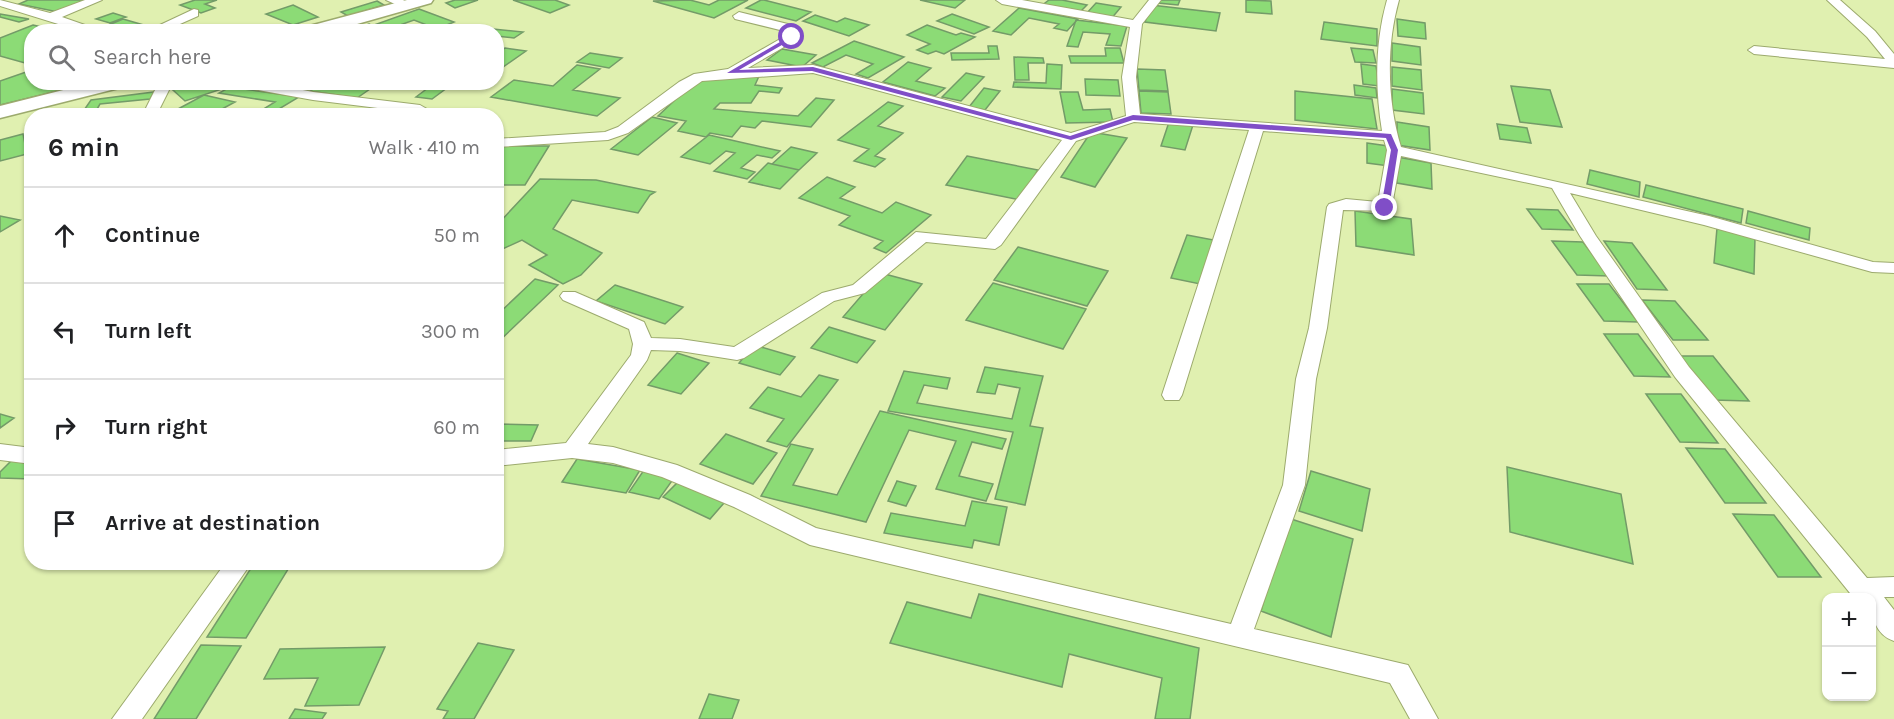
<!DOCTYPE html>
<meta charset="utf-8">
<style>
:root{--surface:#fff;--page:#f6f6f6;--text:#202124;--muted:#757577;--line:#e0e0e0}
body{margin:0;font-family:Karla,sans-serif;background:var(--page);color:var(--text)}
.controls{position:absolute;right:18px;bottom:18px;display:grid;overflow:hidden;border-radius:12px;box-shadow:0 2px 4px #0004}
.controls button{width:54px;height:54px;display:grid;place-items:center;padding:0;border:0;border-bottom:2px solid var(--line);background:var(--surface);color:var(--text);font:30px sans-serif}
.stop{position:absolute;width:18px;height:18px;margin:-14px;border:4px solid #804ec7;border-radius:50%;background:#fff}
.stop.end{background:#804ec7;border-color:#fff;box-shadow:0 2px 6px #0008}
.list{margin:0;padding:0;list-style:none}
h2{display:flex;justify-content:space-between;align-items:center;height:78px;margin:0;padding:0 24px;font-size:26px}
h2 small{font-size:20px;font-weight:400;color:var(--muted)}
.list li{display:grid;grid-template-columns:39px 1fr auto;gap:18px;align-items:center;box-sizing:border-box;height:96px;padding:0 24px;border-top:2px solid var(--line)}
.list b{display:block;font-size:22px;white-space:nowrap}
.list em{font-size:20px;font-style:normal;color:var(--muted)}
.icon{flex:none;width:33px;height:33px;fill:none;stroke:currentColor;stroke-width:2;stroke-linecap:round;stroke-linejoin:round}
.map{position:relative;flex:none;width:1894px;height:719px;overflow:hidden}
.search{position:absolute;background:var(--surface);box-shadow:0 2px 4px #0004;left:24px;top:24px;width:480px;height:66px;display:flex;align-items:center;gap:15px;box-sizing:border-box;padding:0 21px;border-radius:24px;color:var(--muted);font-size:22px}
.panel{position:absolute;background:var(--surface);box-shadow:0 2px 4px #0004;left:24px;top:108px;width:480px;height:462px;border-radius:24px}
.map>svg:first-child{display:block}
</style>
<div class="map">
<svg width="1894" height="719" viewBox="0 0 1894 719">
<rect width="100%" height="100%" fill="#e0f0b0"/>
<path fill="#8cdb76" stroke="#739b68" stroke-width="1.5" d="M28,0H87L58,12L19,4Z
M195,0H217L205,4L215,8L201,13L180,5Z
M455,0H478L455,8L446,3Z
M513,0H555L569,5L550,13Z
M690,0L709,5L719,0H748L714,18L653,1Z
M761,0H764L811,12L796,21L746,8Z
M920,0H965L955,8Z
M1049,0H1062L1087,5L1078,14L1041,6Z
M1159,0H1180L1178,5L1158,3Z
M1246,0L1271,1L1272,14L1246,12Z
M377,1L384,5L348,16L341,12Z
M1096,3L1121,7L1111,19L1086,14Z
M293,5L318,17L293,25L266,14Z
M1151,5L1220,13L1216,31L1145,22Z
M1019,8L1078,19L1067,31L1054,28L1059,24L1029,18L1011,35L993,31Z
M419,9L454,22L437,29L414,20L386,30L374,25Z
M113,13L126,17L110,23L96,19Z
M0,14L29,19L19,22L0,17Z
M952,14L989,27L974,34L937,21Z
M815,15L837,22L845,18L869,25L849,36L803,21Z
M123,19L154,28L136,32L111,24Z
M1397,19L1425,23L1426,39L1398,36Z
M1076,20L1127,26L1121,46L1106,45L1110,34L1083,32L1078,47L1067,46Z
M1324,22L1377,29V46L1321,39Z
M369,24L382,31L347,32Z
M33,25L63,32H32V60L25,63L0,56V38Z
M927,25L956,35L961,33L975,37L944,54L936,51L928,54L917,50L930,44L907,35Z
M483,28L523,32L514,38L496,36V32H478Z
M854,41L904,57L868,78L856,74L873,64L846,55L823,67L812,63Z
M1392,43L1420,47L1421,65L1392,61Z
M988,46H997L999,59L952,60L951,53H989Z
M505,48L526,51L496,72V53Z
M1105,48H1120L1124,63H1071L1069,56H1106Z
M1351,48L1373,50L1376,63L1355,62Z
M782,49L816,55L802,67L767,60Z
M590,53L622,58L609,68L577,62Z
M1014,57L1043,58L1044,63H1028L1029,80H1015Z
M908,62L931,68L916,81L945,88L935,96L883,82Z
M1047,64L1062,65L1061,89L1013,87L1014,82L1046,83Z
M1361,64L1376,66L1379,86L1363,84Z
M577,65L600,69L573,90L620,98L597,116L491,97L514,80L553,86Z
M1392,67L1421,70L1422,90L1392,86Z
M1137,69L1165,70L1168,91L1139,90Z
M29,71L32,82H66L78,86L0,105V81Z
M966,73L984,77L961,101L942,97Z
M760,74L755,85L782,88L779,93L759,91L751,103H720L714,109L798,116L816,98L834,100L811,127L762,121L755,128L741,126L732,137L710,133L706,137L678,131L686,121L658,116L693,83L705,79Z
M1085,79L1118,80L1120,96L1086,95Z
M198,82H218L225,88L185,101L173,90Z
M324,82H342L337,86L357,88L366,82H380L357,98L310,91Z
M380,82H396L386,89L373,88Z
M436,82H455L432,99L416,97Z
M1354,85L1376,88L1377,98L1355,95Z
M1511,86L1550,90L1562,127L1520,122Z
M230,87L299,97L269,115L257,113L275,102L219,93Z
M984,88L1000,91L985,110L969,107Z
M1392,89L1423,93L1424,114L1392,110Z
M1139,91L1168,92L1171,114L1141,113Z
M1295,91L1372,99L1377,129L1295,120Z
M154,92L150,99L100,104L93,116H80L91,100Z
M1060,92H1078L1083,110L1110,109L1113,122L1066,123Z
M204,95L235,102L211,115L178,109Z
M888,102L903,106L878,126L903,133L875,156L885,159L875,167L854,161L869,149L838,140Z
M282,111L319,114L276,116Z
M652,117L677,123L638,155L611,149Z
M1169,122L1193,125L1185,150L1161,146Z
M1397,122L1429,127L1430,150L1397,145Z
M1497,124L1527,128L1531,143L1500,139Z
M1091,132L1127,138L1095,187L1061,177Z
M23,134L27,154L0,161V140Z
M709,135L780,151L772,158L757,155L741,168L755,172L747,179L714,171L735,153L726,151L710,164L681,157Z
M1367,143L1388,146L1389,166L1367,163Z
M496,146H549L525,185H496Z
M791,147L817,153L799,170L772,164Z
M967,156L1038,170L1020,200L946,185Z
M1397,157L1431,163L1432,189L1397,183Z
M768,163L772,164L799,170L780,189L749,182Z
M1590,170L1640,182L1639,197L1587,184Z
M827,177L855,187L840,198L882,213L896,202L931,215L886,253L874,248L883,241L839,225L850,216L799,198Z
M540,179L596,180L655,192L650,195L638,213L572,200L553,229L602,253L581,275L563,284L529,265L547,255L522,240L496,252V226Z
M1646,185L1743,209L1741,223L1643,197Z
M1527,209L1558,210L1573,230L1542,229Z
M1355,211L1411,219L1414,255L1356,246Z
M1748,211L1810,228L1809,240L1746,223Z
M0,216L20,220L0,232Z
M1717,228L1755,238L1754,274L1714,263Z
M1187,235L1219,241L1205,285L1171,278Z
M1552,241L1583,242L1609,276L1577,275Z
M1604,241L1632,243L1667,290L1637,289Z
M1018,247L1108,271L1087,306L994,280Z
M881,273L922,284L885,330L843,317Z
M535,279L558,285L496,344V316Z
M993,283L1086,309L1063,349L966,320Z
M1577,284H1609L1638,322L1604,321Z
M615,285L683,307L665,324L596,301Z
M1642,300L1675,301L1708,340H1673Z
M829,327L875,341L857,363L811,348Z
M1604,334H1638L1670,377L1634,376Z
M754,345L795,357L780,375L739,363Z
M677,353L709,363L681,394L648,385Z
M1678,356H1713L1749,401L1713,400Z
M985,367L1043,376L1030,426L1043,428L1025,505L995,499L1013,432L888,411L904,371L950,378L947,389L924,385L917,403L1012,419L1020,388L998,384L995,394L977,392Z
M819,375L838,380L787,447L767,441L784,419L750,408L768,387L801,397Z
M1646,394H1681L1718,443L1680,442Z
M880,411L1006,439L1002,449L972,442L959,476L993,484L986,501L936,489L956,441L909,430L866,522L761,496L791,444L813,449L793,485L837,495Z
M0,414L14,418L0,428Z
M496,424L538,425L531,441H496Z
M726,434L777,453L753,484L700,464Z
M1686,448L1725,449L1766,503H1725Z
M14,458L32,459V479L0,478V472Z
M577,459L640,470L626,493L562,482Z
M1507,467L1621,494L1633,564L1510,532Z
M644,470L674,478L659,499L629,492Z
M1311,471L1370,489L1362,531L1299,511Z
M897,481L916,486L906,506L888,501Z
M678,482L724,503L710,519L663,497Z
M972,501L1007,507L999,545L974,540L972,548L884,533L891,513L965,526Z
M1733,514L1774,515L1821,577H1778Z
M1288,518L1353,539L1331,637L1261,611Z
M253,565L290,566L246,638L207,637Z
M979,594L1199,648L1190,719H1155L1162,678L1069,654L1062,687L890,643L907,602L971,618Z
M478,643L514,650L474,719H443L448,711L437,709Z
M201,645L241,646L196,719H154Z
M385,647L359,705L305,706L318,678L264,679L280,649Z
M709,694L739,700L732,719H699Z
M295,709L326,713L322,719H289Z"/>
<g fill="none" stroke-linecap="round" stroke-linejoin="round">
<defs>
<path id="minor" d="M0,0L50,13L85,0H102L62,17L105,32H84L0,6Z
M386,0H403L412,5L406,9Z
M996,0H1022L1133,20L1149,0H1161L1142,24L1136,77L1140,114L1382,131C1375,88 1375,42 1387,0H1399C1386,46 1387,101 1401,147L1709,216L1873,262L1894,263V273L1872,272L1704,225L1570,193L1596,236L1689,367L1867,578L1894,577V597H1884L1894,610V641C1874,634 1872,616 1872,598H1854L1675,377L1580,236L1552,188L1401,156L1391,211L1343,210L1327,328L1316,379L1305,485L1254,629L1408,665L1438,719H1410L1390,683L810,545L734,507L662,477L613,463L572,458L496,466V450L566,443L631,355L633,344L629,329L563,300L560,296L563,292H575L644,322L651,338L680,339L734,347L822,293L853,285L916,232L986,239L1062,140L813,73L702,81L628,133L608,140L496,147V139L605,132L618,127L679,82L694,74L728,69L787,35L788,32L735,19L733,16L739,12L796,26L800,32L796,40L748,68L813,65L1071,133L1126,116L1122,77L1130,27L1002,4ZM1134,122L1249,130L1162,395L1165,400H1179L1182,395L1263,131L1384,140L1387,150L1378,202L1346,199L1329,204L1327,207L1309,328L1296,379L1283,485L1231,624L816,528L750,495L677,465L613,447L588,444L647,360L651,350L680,351L737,360L744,358L834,301L865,293L926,242L995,249L1001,245L1076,141Z
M1827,0H1840L1875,31L1894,54V68L1754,54L1748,50L1754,46L1885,59L1867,37Z
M194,9L198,10V16L162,32H145Z
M159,82H173L158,112L159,116H145L144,112Z
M231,82H262L313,92L420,105L427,109L422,116H407L410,112L313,100L237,86Z
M0,444L32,448V464L0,460Z
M226,562H252L142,719H112Z"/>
<path id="secondary" d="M407,0H433L431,3L329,32H300L302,28Z
M95,82H129L127,86L0,118V106Z"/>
</defs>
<use href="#minor" stroke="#9caa6d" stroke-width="2"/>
<use href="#secondary" stroke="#9caa6d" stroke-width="3"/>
<use href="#minor" fill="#fff" fill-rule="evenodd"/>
<use href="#secondary" fill="#fff" fill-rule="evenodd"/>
</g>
<path fill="#804ec7" d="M792,35L794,38L739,70L813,67L1070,136L1133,115L1391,134L1398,150L1389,208L1385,210L1381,208L1391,150L1386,138L1133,120L1071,140L812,71L727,73Z"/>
</svg>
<div class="controls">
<button>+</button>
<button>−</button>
</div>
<div class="stop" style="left:792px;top:37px"></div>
<div class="stop end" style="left:1385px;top:208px"></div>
<div class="search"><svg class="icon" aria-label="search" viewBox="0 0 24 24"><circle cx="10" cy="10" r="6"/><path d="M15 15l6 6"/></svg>Search here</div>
<section class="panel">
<h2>6 min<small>Walk · 410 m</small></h2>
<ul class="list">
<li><svg class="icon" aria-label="ahead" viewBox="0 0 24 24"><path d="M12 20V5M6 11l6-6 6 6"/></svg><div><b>Continue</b></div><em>50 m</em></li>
<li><svg class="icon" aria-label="left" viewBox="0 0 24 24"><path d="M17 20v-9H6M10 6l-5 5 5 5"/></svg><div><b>Turn left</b></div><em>300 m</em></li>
<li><svg class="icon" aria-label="right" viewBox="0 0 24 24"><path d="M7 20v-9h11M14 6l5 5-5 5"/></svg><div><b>Turn right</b></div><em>60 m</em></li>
<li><svg class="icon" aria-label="arrive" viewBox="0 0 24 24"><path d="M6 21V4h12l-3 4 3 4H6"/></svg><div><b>Arrive at destination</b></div></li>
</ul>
</section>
</div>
